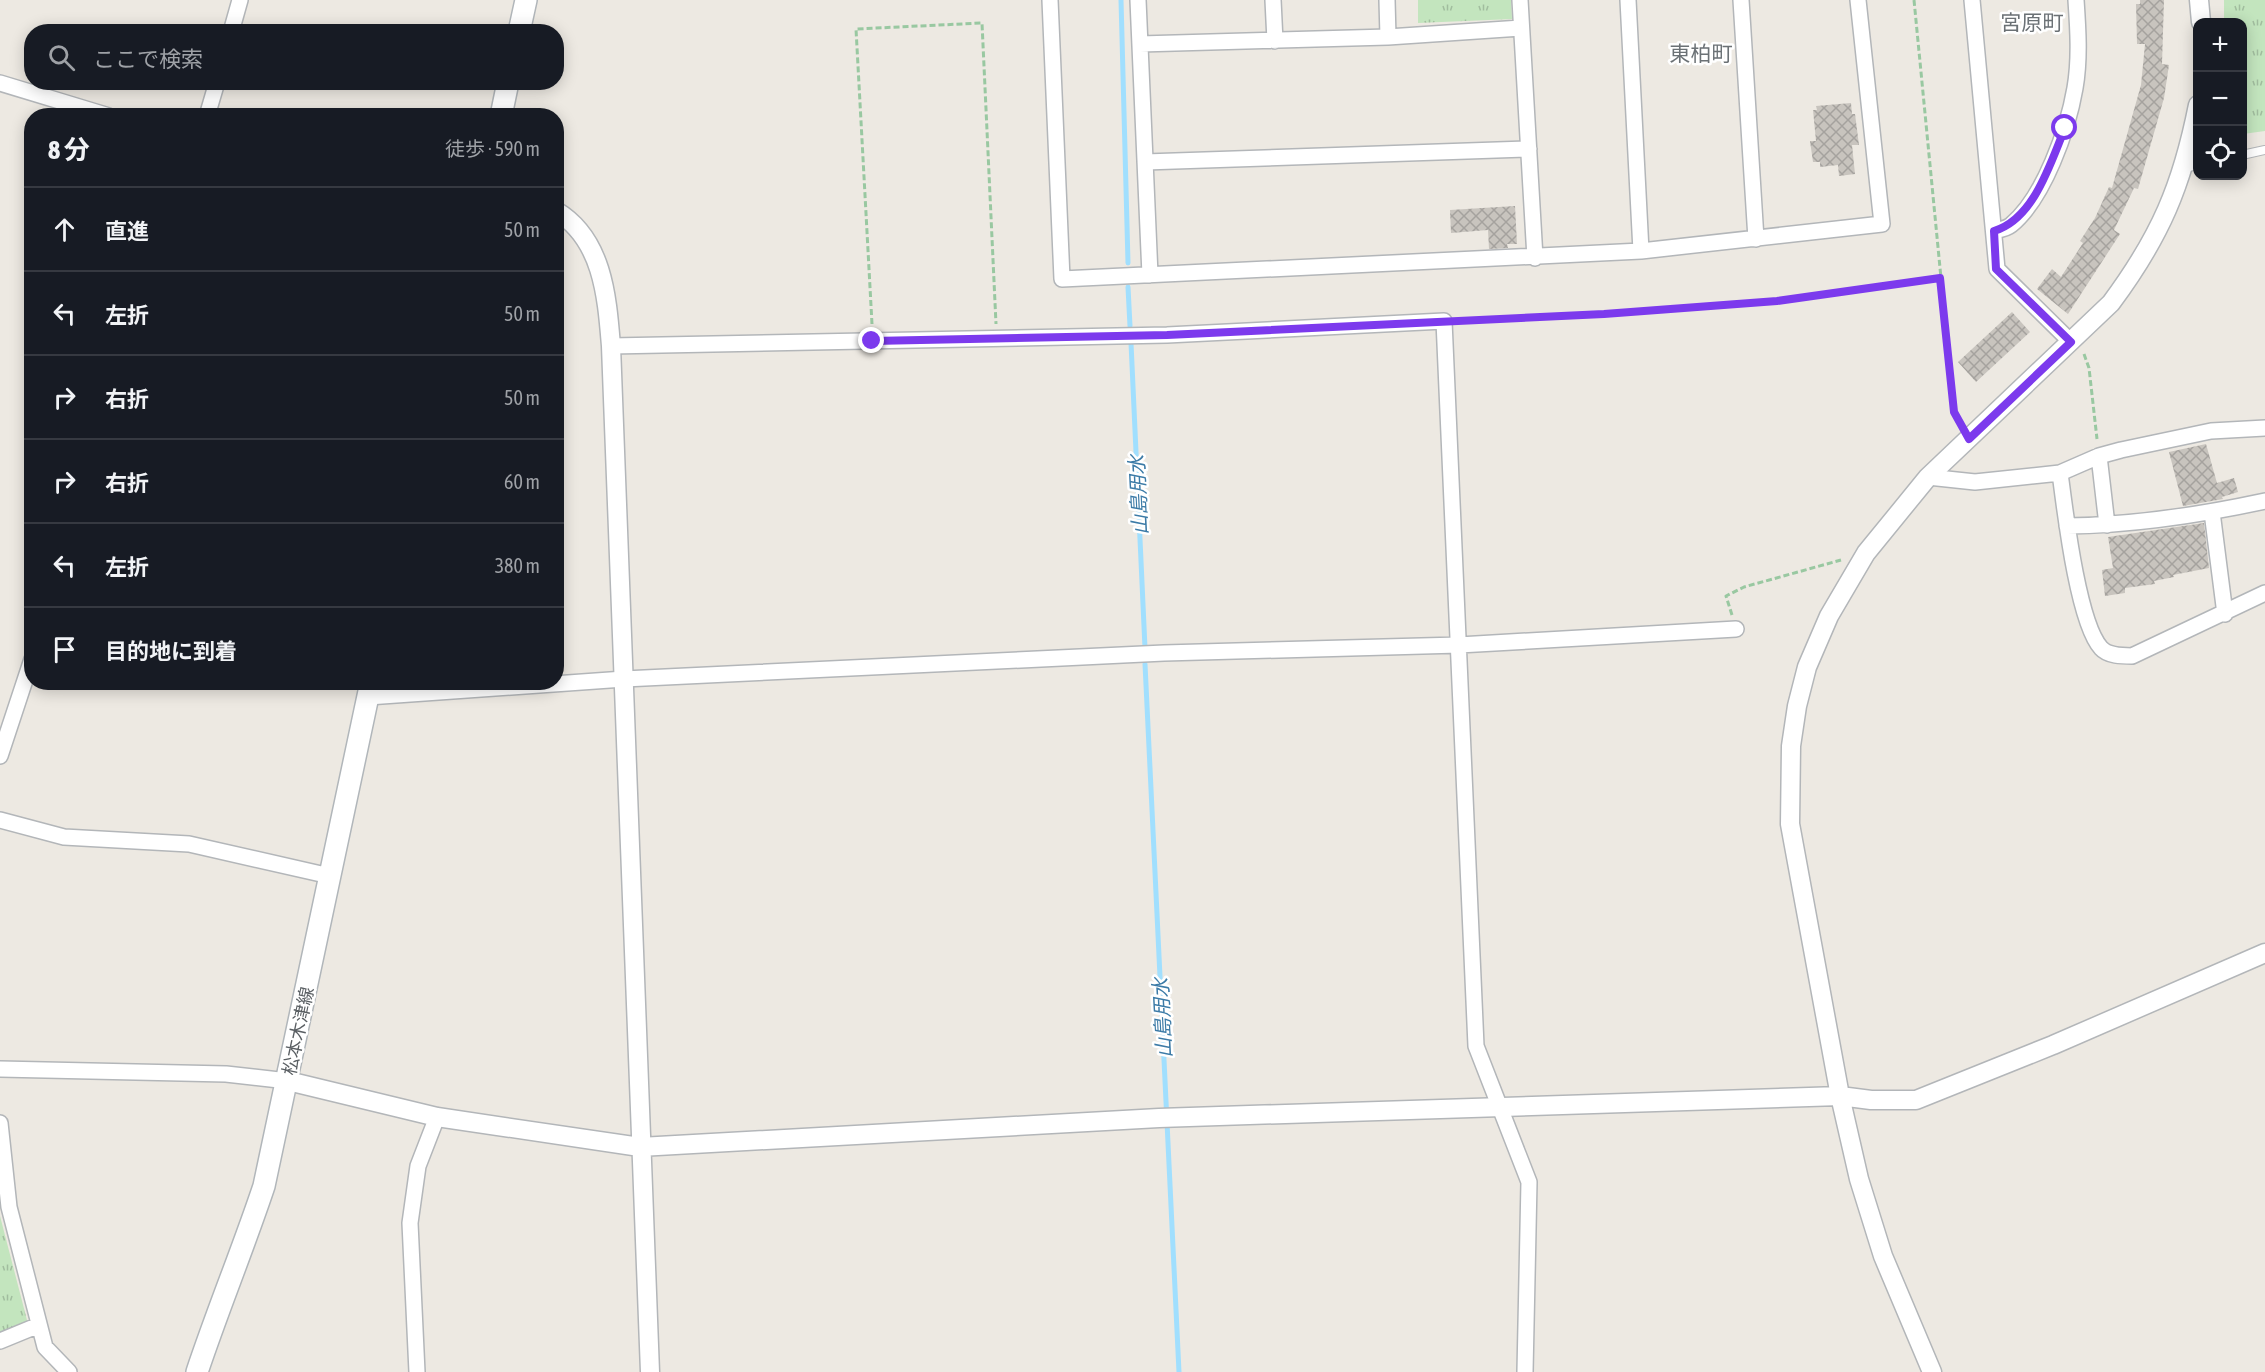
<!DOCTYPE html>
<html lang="ja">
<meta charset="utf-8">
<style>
:root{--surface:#171b24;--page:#242831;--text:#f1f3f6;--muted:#9ea1a6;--line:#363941}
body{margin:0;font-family:"Asap Condensed","Noto Sans JP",sans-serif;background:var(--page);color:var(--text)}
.controls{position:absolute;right:18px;top:18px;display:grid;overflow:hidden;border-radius:12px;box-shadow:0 3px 15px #0003}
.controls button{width:54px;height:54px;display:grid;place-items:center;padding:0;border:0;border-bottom:2px solid var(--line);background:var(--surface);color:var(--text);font:30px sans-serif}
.stop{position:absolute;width:18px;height:18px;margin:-14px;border:4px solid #7c3aed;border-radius:50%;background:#fff}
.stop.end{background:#7c3aed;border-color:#fff;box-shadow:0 2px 6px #0008}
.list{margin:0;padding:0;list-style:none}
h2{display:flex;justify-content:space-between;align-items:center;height:78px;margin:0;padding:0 24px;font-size:26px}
h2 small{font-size:20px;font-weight:400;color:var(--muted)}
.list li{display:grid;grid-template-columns:39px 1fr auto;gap:18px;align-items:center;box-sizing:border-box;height:84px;padding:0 24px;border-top:2px solid var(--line)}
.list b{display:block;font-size:22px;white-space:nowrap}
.list em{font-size:20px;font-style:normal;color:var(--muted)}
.icon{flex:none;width:33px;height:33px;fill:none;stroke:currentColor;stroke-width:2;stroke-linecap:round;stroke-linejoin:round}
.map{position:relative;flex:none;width:2265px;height:1372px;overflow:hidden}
.search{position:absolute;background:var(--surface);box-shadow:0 3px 15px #0003;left:24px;top:24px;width:540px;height:66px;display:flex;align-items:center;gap:15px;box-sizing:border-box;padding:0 21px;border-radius:24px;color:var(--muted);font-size:22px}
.panel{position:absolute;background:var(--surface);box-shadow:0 3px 15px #0003;left:24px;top:108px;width:540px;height:582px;border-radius:24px}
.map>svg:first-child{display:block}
</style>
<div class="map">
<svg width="2265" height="1372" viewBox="0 0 2265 1372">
<defs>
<pattern id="park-tufts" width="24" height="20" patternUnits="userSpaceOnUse" patternTransform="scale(1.5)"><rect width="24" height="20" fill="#c3e5be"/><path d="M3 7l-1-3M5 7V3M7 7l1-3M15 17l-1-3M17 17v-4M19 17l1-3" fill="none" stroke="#a1bd9e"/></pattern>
<pattern id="building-cross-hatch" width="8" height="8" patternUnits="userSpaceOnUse" patternTransform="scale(1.5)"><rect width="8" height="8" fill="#c8c4be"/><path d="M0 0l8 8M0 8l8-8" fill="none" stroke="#a5a29e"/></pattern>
</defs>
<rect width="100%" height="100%" fill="#ede9e2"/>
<path fill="url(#park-tufts)" d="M1418,0H1511L1512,19L1418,23Z
M2224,0H2265V131L2243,134L2242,22H2224Z
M0,1216L28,1324L0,1335Z"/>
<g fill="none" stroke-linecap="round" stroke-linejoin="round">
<path stroke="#a1dffe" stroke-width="5" d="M1121,0L1128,263
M1128,287L1130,326
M1131,343L1145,648
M1145,664L1179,1372"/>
</g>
<path fill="url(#building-cross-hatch)" d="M2140,0H2164L2162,64L2169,65L2164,98L2138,189L2134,188L2114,230L2120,234L2068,314L2037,289L2052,269L2061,277L2083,243L2080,241L2095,218L2109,187L2112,188L2141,85L2145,44H2137L2136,4H2140Z
M1851,103L1852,114H1855L1859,145H1852L1855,174L1839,176L1838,165L1820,167V162H1813L1810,141H1816L1813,110H1817L1816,106Z
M1515,206L1517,244H1507L1508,248L1489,249L1488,230L1451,233L1450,210Z
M2012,312L2030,332L1976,382L1958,362Z
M2206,444L2217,483L2234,478L2238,492L2222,497L2223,499L2183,506L2169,452Z
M2204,523L2209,568L2173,575L2174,577L2154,581L2155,584L2125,588V593L2105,596L2102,570L2113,568L2108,537Z"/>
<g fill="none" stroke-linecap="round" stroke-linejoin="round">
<defs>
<path id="service" d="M2242,155L2265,150
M2184,168L2198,165"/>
<path id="minor" d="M1050,0L1062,279L1641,251L1882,224L1858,0
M1138,0L1150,275
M1273,0L1275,41
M1387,0L1388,37
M1520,0L1535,258
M1628,0L1641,251
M1741,0L1756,239
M1972,0L1997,269L2071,342
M231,32L240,0
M1140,44L1388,37L1521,28
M0,83L109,116
M207,116L217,82
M1145,162L1529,149
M1994,231C1999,230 2006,229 2011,225C2044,198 2068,129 2075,88C2080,59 2078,29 2076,0
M611,346L1167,335L1444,321L1476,1046L1529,1182L1525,1372
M2099,456L2107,525
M2060,473C2065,511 2078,623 2101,648C2108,656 2122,656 2132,656L2265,593
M1928,477L1975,482L2060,473L2099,456L2121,450L2211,431L2265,428
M2212,512L2225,614
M2067,526C2134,525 2200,515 2265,501
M368,697L624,679L1164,653L1459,645L1736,629
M0,756L32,659
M0,820L64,837L189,844L330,876
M0,1069L226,1074L288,1081
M0,1123L9,1207L45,1347L69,1372
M0,1341L39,1325
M417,1372L410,1223L418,1166L437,1117"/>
<path id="tertiary" d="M2199,0L2201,22
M556,211C603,239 607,297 611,346L650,1372
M288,1081L437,1117L640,1147L1159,1118L1840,1096L1871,1100H1916L2053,1045L2265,953
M1932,1372L1883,1256L1859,1179L1840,1096L1790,824L1791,746L1797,706L1807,667L1829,616L1866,553L1928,477L2111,303C2160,237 2182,186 2198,105"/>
<path id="secondary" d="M519,32L526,0
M501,116L508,82
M197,1372C218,1309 243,1249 264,1186L371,682"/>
</defs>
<use href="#service" stroke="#b3b6b9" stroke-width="10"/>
<use href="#minor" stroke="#b3b6b9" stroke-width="18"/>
<use href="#tertiary" stroke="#b3b6b9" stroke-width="21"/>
<use href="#secondary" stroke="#b1b6ba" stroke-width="24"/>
<path stroke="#99c8a1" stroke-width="3" stroke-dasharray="6 3" stroke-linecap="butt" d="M1914,0L1954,412L1960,424
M1461,320L1604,314L1777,301L1940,278
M872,324L856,29L982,23L996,324
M2084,354L2089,368L2097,439
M1732,615L1726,596L1744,587L1841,560"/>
<use href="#service" stroke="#fff" stroke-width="8"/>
<use href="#minor" stroke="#fff" stroke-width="15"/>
<use href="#tertiary" stroke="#fff" stroke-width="18"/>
<use href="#secondary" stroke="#fff" stroke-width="21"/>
</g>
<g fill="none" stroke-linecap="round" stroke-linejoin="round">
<path stroke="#7c3aed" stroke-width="8" d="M872,341L1167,335L1604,314L1777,301L1940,278L1954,412L1969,439L2071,342L1996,269L1994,231C2034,219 2050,164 2065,128"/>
</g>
<g text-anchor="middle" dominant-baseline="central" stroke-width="5" stroke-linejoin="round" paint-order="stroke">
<g font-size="18" fill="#5a5f63" stroke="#fff">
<text transform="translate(298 1031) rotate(-78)">松本木津線</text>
</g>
<g font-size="20" font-style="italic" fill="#3c7ba7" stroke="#fff">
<text transform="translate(1138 495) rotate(-93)">山島用水</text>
<text transform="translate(1162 1018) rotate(-93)">山島用水</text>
</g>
<g font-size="21" fill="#6b7175" stroke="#fff">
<text x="2032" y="22">宮原町</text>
<text x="1701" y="53">東柏町</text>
</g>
</g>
</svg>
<div class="controls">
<button>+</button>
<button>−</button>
<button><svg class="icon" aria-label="locate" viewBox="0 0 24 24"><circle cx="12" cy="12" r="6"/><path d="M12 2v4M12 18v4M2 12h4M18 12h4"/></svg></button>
</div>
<div class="stop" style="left:2065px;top:128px"></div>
<div class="stop end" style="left:872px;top:341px"></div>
<div class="search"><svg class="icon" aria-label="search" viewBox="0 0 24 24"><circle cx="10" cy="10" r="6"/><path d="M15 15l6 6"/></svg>ここで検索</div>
<section class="panel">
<h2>8 分<small>徒歩 · 590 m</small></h2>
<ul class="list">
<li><svg class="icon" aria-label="ahead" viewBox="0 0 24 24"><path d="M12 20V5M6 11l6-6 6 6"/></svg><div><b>直進</b></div><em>50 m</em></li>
<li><svg class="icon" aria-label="left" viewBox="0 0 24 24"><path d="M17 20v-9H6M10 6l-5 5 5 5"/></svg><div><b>左折</b></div><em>50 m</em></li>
<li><svg class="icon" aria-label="right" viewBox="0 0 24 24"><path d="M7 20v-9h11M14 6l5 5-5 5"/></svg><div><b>右折</b></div><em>50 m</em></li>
<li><svg class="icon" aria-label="right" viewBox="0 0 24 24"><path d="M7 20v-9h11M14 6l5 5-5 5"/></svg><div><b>右折</b></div><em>60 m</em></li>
<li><svg class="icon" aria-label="left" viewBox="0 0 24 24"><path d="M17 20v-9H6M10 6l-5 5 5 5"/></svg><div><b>左折</b></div><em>380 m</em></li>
<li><svg class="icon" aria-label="arrive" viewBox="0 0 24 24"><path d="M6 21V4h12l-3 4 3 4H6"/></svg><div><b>目的地に到着</b></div></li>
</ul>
</section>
</div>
